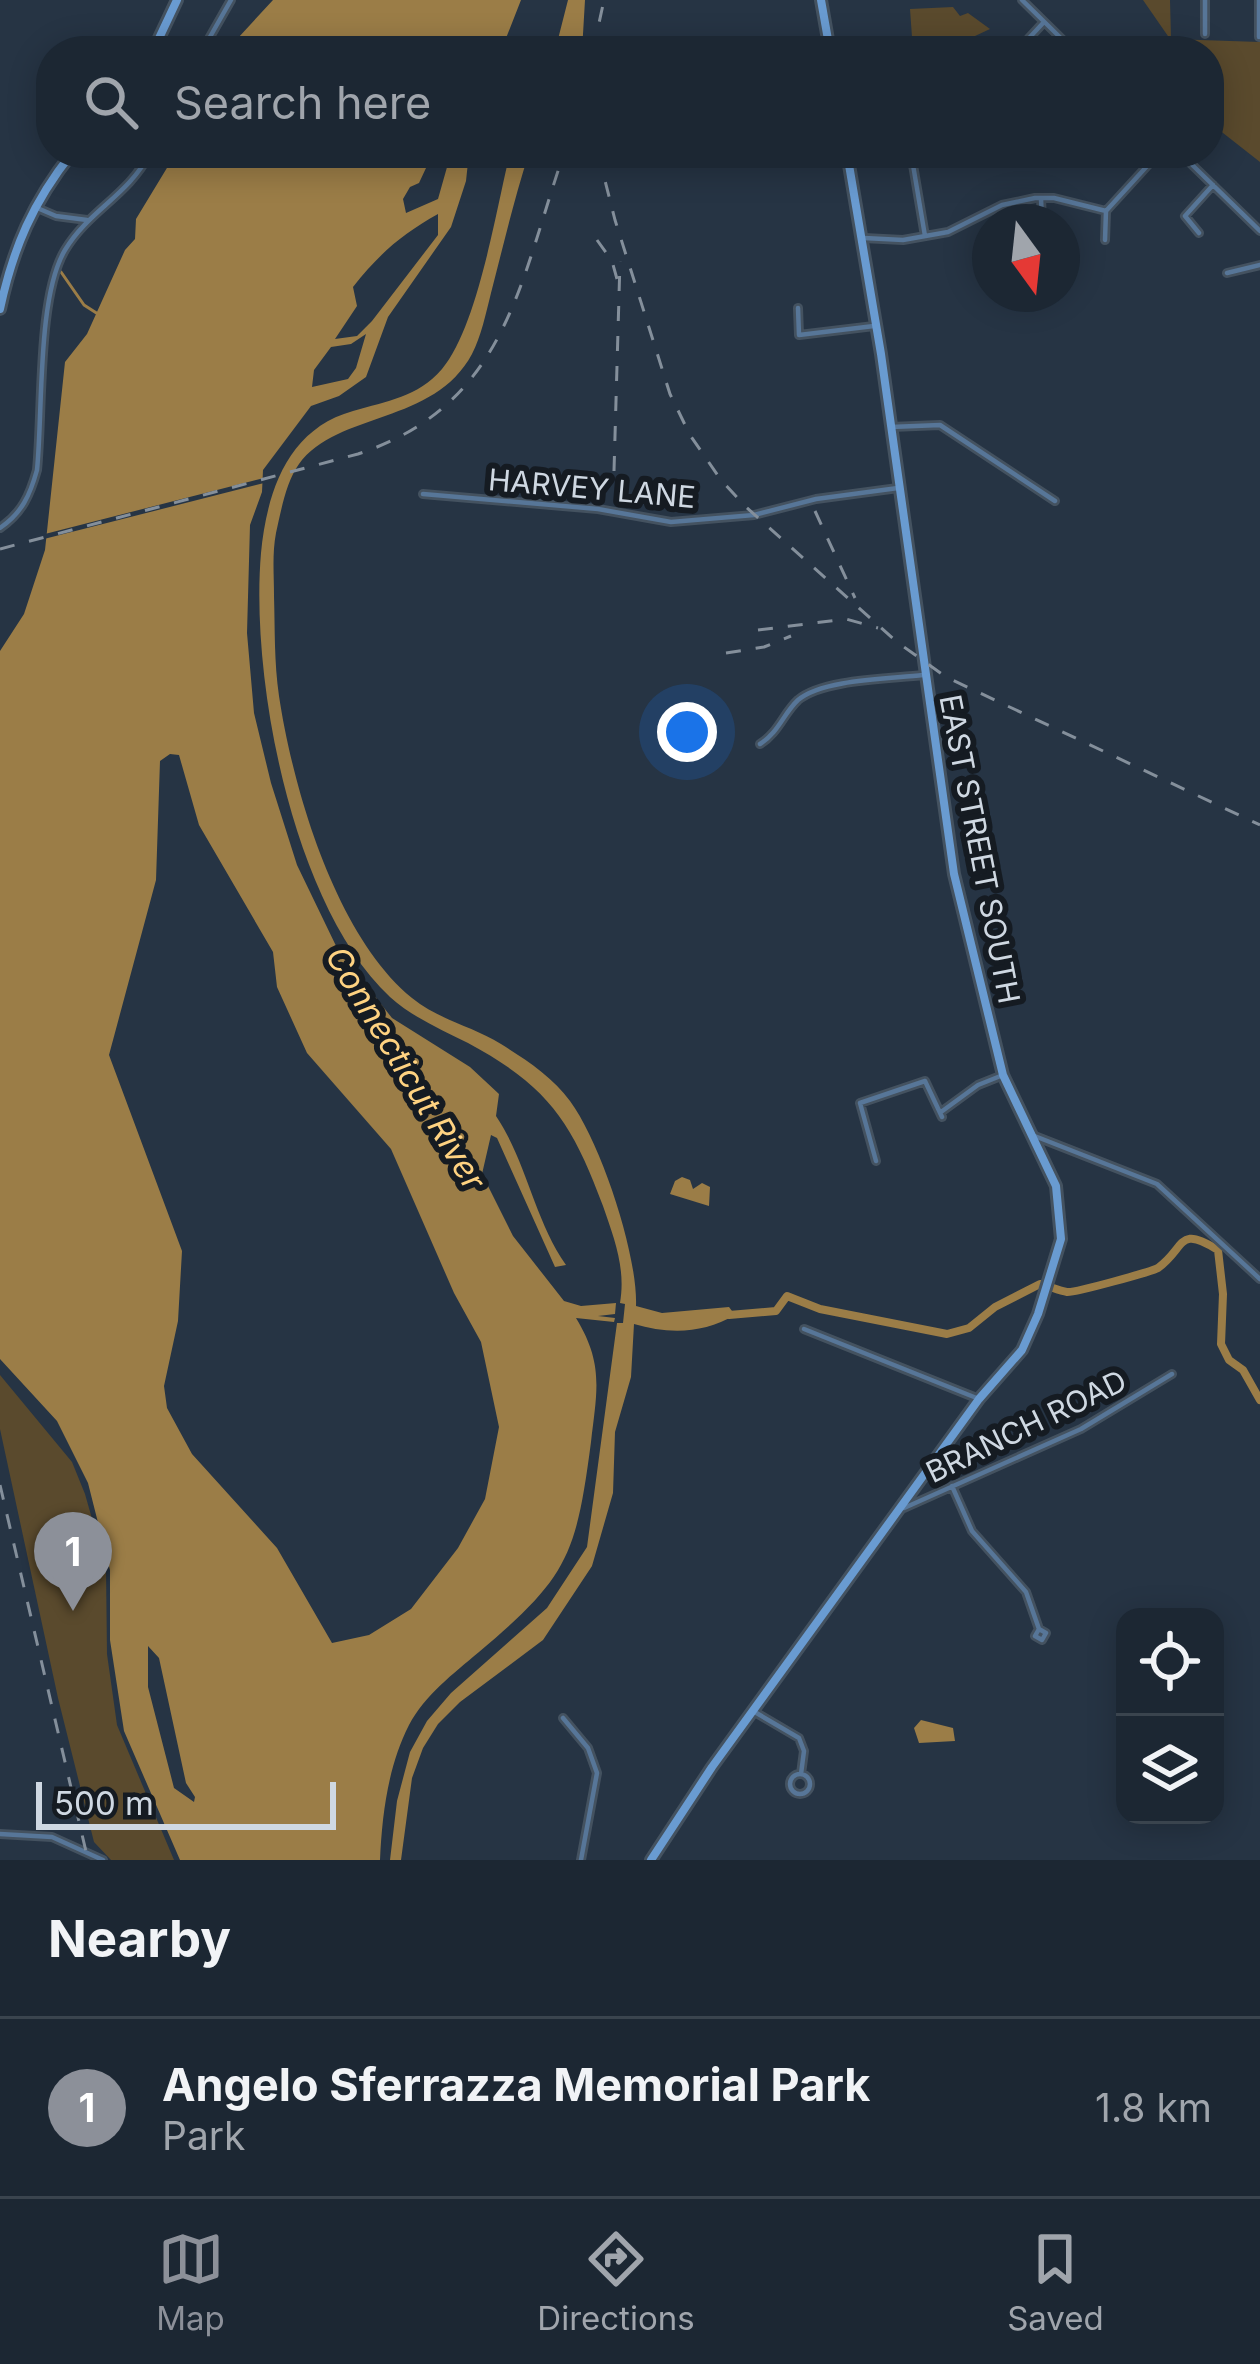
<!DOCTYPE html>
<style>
:root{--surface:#1c2733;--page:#29333f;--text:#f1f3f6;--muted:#a0a5ac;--line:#3a444e;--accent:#8c9099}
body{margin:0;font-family:Inter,sans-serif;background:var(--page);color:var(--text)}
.controls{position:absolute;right:36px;bottom:36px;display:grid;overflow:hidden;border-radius:24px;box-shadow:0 6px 30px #0003}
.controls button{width:108px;height:108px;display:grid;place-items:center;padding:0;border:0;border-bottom:3px solid var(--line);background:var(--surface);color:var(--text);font:60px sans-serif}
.compass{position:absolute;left:972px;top:204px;width:108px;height:108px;border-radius:50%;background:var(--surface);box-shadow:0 6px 30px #0003;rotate:165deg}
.scale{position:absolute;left:36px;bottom:30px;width:300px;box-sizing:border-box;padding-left:12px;border:6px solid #cfd8e2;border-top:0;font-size:33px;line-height:42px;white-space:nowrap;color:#cfd8e2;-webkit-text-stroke:9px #151b22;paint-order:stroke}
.you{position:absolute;left:687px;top:732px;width:42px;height:42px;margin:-30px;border:9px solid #fff;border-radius:50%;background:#1a73e8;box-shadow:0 0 0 18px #1a73e833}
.badge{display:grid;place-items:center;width:78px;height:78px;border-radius:50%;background:var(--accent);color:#fff;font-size:39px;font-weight:700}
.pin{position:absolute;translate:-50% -99px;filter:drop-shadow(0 3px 6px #0008)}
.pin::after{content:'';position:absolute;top:63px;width:42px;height:36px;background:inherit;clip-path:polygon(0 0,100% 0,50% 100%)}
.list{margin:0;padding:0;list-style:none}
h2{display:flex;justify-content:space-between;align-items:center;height:156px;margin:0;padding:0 48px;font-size:51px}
h2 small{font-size:39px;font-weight:400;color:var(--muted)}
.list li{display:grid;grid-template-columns:78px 1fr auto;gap:36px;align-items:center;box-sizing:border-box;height:180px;padding:0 48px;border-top:3px solid var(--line)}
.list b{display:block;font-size:45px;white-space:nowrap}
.list p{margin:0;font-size:39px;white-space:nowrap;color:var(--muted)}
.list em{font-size:39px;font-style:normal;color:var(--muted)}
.icon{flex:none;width:66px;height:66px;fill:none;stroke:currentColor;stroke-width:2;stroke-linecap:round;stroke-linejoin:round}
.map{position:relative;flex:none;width:1260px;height:1860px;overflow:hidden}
.search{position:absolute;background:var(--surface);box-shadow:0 6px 30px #0003;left:36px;right:36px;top:36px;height:132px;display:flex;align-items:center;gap:30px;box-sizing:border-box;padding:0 42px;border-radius:48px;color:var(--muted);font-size:45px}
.sheet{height:336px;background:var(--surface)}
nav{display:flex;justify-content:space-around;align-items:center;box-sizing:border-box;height:168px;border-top:3px solid var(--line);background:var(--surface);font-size:33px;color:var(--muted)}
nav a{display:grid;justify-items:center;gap:6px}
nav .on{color:var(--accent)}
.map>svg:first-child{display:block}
</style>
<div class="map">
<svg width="1260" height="1860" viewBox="0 0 1260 1860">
<rect width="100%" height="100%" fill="#263444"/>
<path fill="#5a4a2d" d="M1143,0H1170L1171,39L1260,42V162L1209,122V51H1170V39Z
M953,7L960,16L968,13L990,29L943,51H913L910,9Z
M0,1375L72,1462L85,1494L106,1568L107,1654L117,1725L174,1860H111L94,1842L58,1698L0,1429Z"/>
<path fill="#9b7d47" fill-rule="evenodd" d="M273,0H521L501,51H226Z
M568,0H585L582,51H555Z
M176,153H433L419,183L410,187L403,199L406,213L438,199L451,153H469L466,181L451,227L388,317L366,377L339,396L311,406L263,470L262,492L250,525L247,633L254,713L271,783L297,865L338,950L392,1018L470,1067L499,1094L496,1116C527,1162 534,1219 566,1265L555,1267L497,1138L491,1135L482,1174L513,1236L564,1301L581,1306L616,1303L615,1314L598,1316L615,1318L614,1322L576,1318C604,1364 597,1390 591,1442C576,1556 568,1577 479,1652C453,1674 425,1695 409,1725C388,1766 382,1815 380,1860H180L124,1731L110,1640V1570L88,1483L57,1421L0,1359V651L24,614L45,550L65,362L87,334L125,250L135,239L136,219ZM438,214V235L372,321L357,336L335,339L357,306L353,287C379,254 402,234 438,214ZM366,334L356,368L348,379L312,387L314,370L331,347L351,344ZM170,754L179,755L199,825L273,952L277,987L307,1053L391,1149L454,1293L481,1342L499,1427L485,1499L458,1548L411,1609L369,1635L332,1643L277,1548L192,1454L167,1408L164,1386L178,1321L182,1251L109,1055L156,880L160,761ZM148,1646L159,1658L186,1783L195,1797L194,1802L174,1788L148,1687Z
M510,153H529C514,199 503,247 491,293C486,313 481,337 472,354C434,425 338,411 299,464C286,482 281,511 276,533C272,554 274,574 274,596C275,629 274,662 279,696C293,789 336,936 412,998C439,1020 472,1026 501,1044C525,1059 553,1077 570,1101C601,1143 638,1255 636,1306L662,1313L729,1307L735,1315C703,1334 668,1334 634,1324L631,1377L615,1432L613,1493L592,1566L543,1640L460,1702L438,1724L423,1748L412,1778L401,1860H390L397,1801L410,1752L427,1721L451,1693L547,1608L587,1547L617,1323H623L625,1304L620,1303C626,1268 614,1238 603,1206C572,1122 548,1086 468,1043C442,1030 412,1017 390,997C293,906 250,680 261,553C267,491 288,429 353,411C387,401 418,397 442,369C478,326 496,210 510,153Z
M682,1177L690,1180L693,1189L702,1183L710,1187L709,1206L670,1194L675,1181Z
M921,1720L953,1728L955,1741L919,1743L914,1728Z"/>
<path fill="#263444" d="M268,477V482L40,540L41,535Z"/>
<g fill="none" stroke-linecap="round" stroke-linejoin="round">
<path stroke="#9b7d47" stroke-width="3" d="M61,272L84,305L98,314"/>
<path stroke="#9b7d47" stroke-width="8" d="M729,1315L776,1311L787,1296L820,1309L947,1334L969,1328L995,1307L1040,1284C1049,1286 1059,1291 1067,1292C1075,1293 1153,1271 1158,1268C1186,1248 1177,1224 1218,1250L1223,1294L1221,1344L1229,1360L1243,1370L1260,1400"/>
<defs>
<path id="minor" d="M1022,0L1074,51
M1205,0V34
M1259,37V0
M159,43L170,51
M202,51L231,0
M1017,51L1044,22
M911,153L925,236
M1180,153L1260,231
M912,160L954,153
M1041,198L1042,222
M35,207L56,216L87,220
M1106,211L1159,153
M1199,233L1185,216L1213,185
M864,238L903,240L948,232L1002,205L1035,198H1054L1106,211
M1105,240L1106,211
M1227,273L1260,265
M798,308L799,335L874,326
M891,427L940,425L1055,501
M423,494L598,509L671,522L754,515L816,499L898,488
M0,528C22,513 30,495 37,470C43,411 37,297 65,250C89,210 128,196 150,153
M760,744C779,732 783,714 798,700C823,679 890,679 923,675
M941,1112L978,1085L1003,1075
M1032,1135L1157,1184L1260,1279
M876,1161L860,1103L925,1081L942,1117
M804,1329L979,1399
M952,1486L972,1531L1026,1592L1039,1629L1035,1636L1042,1640L1046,1633L1039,1629
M904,1508L1081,1429L1172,1374
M753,1711L799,1738L804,1751L801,1774
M563,1718L588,1748L597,1773L581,1860
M790 1784a10 10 0 1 1 20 0a10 10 0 1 1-20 0Z
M0,1834L52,1837L103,1860"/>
<path id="secondary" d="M821,0L830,51
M153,51L177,0
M0,309C13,248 33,202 72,153
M651,1860L712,1767L897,1512L979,1399L1022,1350L1038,1314L1061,1239L1056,1186L1003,1075L954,874L881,354L847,153"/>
</defs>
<use href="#minor" stroke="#445260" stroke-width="10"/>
<use href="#secondary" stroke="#445260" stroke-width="14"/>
<use href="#minor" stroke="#577698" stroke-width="4.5"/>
<use href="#secondary" stroke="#699bd1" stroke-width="8"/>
<path stroke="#848f9b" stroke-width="3" stroke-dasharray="15 15" stroke-linecap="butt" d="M593,51L604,0
M598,153L615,220L670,394L690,435L721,480L746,507L897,642L946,677L1260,825
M597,240L612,261L617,279
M614,471L620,261
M815,511L855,598
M0,549L358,454C506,405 519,284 564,153
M758,630L846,619L878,628
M726,653L764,647L791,636
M0,1485L88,1860"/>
</g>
<g text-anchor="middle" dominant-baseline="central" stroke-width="12" stroke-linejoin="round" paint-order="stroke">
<g font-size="30" fill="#cfd8e2" stroke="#151b22">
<text transform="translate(592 488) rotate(5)">HARVEY LANE</text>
<text transform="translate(980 849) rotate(79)">EAST STREET SOUTH</text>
<text transform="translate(1026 1426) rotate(-26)">BRANCH ROAD</text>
</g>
<g font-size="33" font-style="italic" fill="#fed281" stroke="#151b22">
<text transform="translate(406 1068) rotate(59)">Connecticut River</text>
</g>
</g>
</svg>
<div class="controls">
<button><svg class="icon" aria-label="locate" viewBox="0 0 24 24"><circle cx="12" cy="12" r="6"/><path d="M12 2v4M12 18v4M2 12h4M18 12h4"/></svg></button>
<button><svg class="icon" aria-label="layers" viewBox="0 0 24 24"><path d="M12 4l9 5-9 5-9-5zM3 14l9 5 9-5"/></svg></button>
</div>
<svg class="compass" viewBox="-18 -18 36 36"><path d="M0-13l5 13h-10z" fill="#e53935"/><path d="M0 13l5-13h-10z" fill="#a0a5ac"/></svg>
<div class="scale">500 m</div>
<div class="you"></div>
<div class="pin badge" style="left:73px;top:1611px">1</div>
<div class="search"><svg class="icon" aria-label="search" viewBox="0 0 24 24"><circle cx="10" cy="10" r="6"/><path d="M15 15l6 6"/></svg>Search here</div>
</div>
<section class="sheet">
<h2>Nearby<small></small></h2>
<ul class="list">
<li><span class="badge">1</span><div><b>Angelo Sferrazza Memorial Park</b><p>Park</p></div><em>1.8 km</em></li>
</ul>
</section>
<nav>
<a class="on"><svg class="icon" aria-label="map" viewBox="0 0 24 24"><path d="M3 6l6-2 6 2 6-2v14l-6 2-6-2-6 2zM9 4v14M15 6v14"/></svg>Map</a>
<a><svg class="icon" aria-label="directions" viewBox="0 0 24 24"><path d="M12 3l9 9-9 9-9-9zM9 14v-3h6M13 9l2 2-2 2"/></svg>Directions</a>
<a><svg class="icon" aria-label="saved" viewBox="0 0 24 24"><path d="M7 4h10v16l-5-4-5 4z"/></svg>Saved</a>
</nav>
